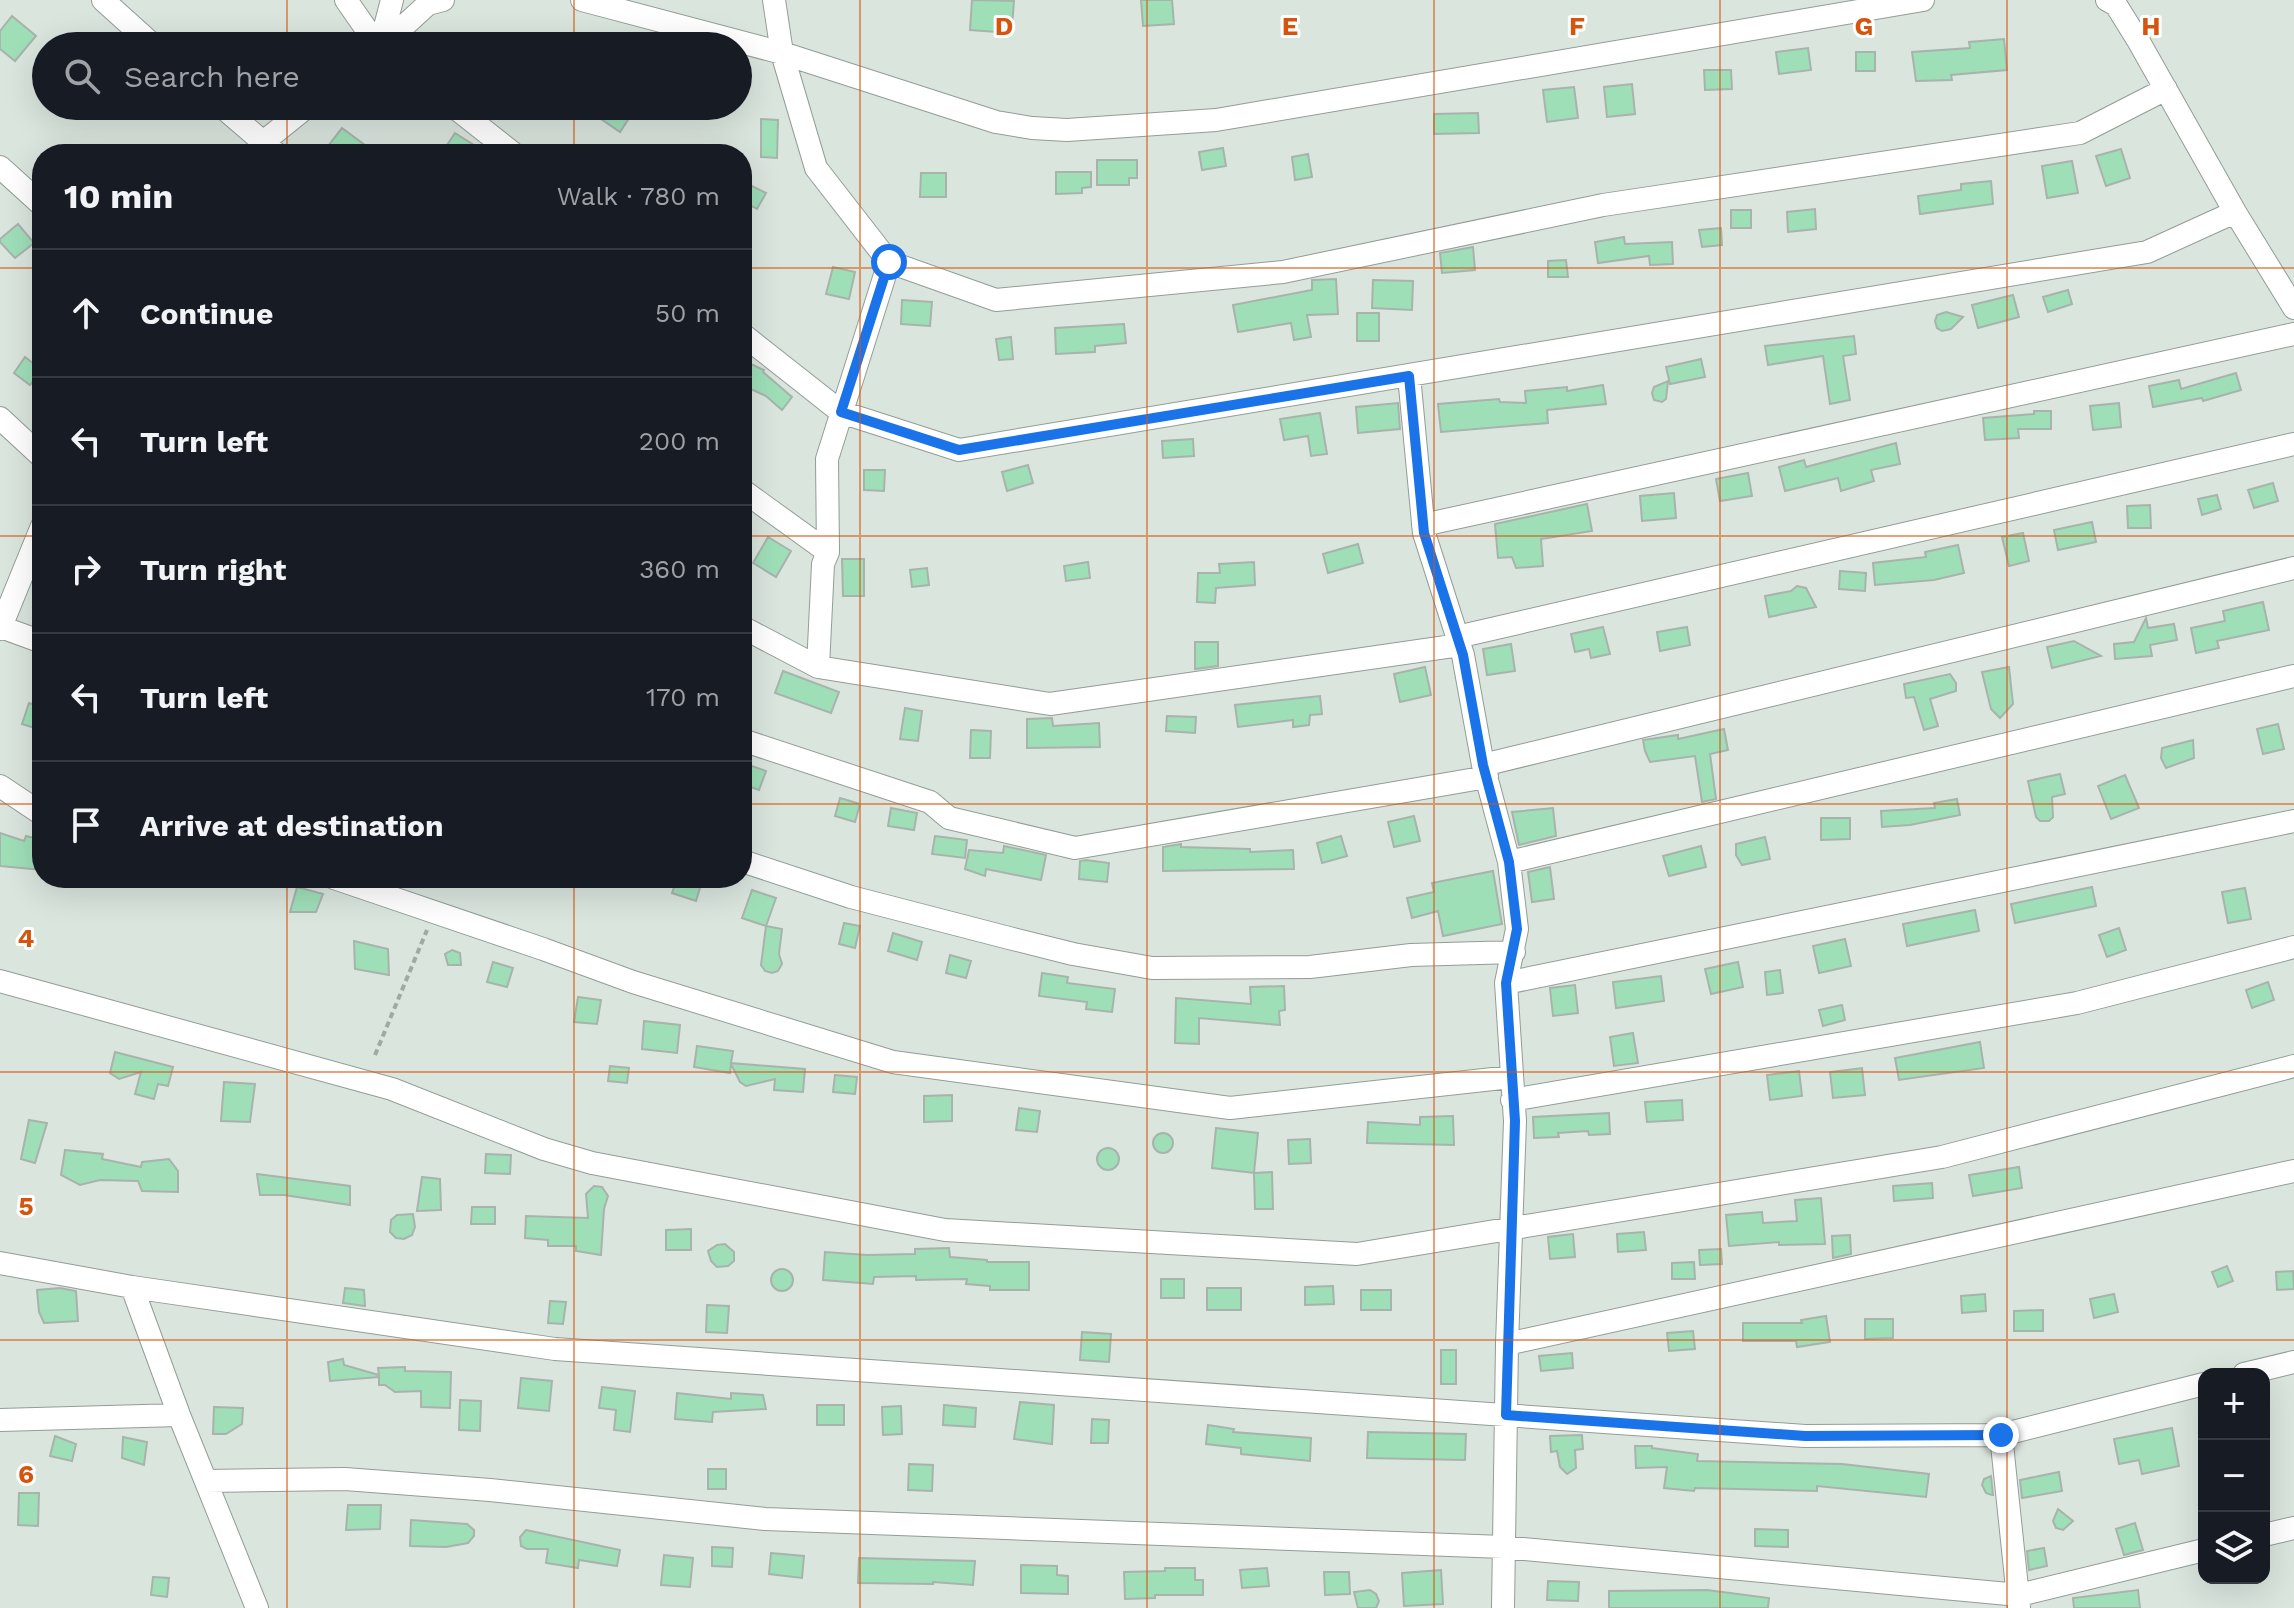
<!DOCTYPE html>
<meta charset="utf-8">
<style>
:root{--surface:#171b24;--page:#20242c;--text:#f1f3f6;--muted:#9ea1a6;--line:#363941}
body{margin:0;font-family:"Work Sans",sans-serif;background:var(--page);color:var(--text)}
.controls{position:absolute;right:24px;bottom:24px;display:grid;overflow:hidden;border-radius:16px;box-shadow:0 8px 32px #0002}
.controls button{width:72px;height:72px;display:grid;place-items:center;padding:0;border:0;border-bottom:2px solid var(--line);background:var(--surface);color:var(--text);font:40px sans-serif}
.stop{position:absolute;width:24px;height:24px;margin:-18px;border:6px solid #1a73e8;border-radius:50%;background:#fff}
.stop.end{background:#1a73e8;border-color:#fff;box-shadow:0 2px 8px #0008}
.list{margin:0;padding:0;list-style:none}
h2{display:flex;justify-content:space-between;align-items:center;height:104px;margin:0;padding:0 32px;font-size:34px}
h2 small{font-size:26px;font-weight:400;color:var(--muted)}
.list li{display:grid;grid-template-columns:52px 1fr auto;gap:24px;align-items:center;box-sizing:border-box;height:128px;padding:0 32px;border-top:2px solid var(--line)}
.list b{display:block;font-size:30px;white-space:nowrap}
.list em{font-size:26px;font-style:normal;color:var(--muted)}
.icon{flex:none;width:44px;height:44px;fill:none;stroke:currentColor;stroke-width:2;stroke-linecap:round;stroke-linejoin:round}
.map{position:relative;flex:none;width:2294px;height:1608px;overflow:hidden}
.search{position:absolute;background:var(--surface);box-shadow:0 8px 32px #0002;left:32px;top:32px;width:720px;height:88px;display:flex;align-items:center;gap:20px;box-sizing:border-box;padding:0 28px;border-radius:44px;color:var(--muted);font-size:30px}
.panel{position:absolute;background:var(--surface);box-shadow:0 8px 32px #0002;left:32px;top:144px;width:720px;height:744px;border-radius:32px}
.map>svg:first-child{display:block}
</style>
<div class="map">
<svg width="2294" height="1608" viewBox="0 0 2294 1608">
<rect width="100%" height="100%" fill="#dae5de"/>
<path fill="#9edfb8" stroke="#a8b3ac" stroke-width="2" d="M972,0L1014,1L1012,26L997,25V32L970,30Z
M1141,0H1172L1174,24L1143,26Z
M12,16L36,36L15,61L0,49V31Z
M2004,39L2007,70L1951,75L1952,80L1916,81L1912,52L1970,48L1969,42Z
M1808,48L1811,70L1779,74L1776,52Z
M1856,52H1875V71H1856Z
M1704,70H1731L1732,89L1705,90Z
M1632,84L1635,114L1607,117L1604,87Z
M1574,87L1578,118L1547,122L1543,90Z
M582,106H637L620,132Z
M1478,113L1479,133L1434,134V114Z
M761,119L778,120L777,158L761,157Z
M342,128L377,154H322Z
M455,133L488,154H441Z
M1223,148L1226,166L1202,170L1199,152Z
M2121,149L2130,178L2106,186L2096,156Z
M1308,154L1312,177L1295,180L1292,157Z
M1097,160H1137V178H1129V185H1097Z
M2072,161L2078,193L2047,198L2042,166Z
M1056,172H1091V187L1082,188V193L1056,194Z
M921,173H946V197H920Z
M742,181L766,193L757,209L742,201Z
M1991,181L1993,204L1920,214L1918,196L1961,190V184Z
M1815,209L1816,229L1788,232L1787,212Z
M1731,210H1751V228H1731Z
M18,224L34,243L15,258L0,242V239Z
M1721,228L1722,245L1702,247L1699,230Z
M1624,237L1625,244L1672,242L1673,264L1650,265L1649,256L1598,263L1595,242Z
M1473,247L1475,270L1442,273L1440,253Z
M1566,260L1568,277H1548V261Z
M833,267L855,272L849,299L826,294Z
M1336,279L1338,314L1307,315L1311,337L1294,340L1291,323L1238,332L1233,305L1312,290V280Z
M1373,280L1413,281L1412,310L1372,308Z
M2068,290L2072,304L2048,312L2043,297Z
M2013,295L2019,317L1978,328L1972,305Z
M902,300L932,302L930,326L901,324Z
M1946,312L1963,317L1951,329L1942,331L1937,328L1935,321L1937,315Z
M1357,313H1379V341H1357Z
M1124,324L1126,343L1095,346V352L1056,354L1055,328Z
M1854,336L1856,354L1843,356L1850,400L1830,404L1823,356L1768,365L1765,346Z
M1011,337L1013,359L999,360L996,339Z
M25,357L42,370L30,385L14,373Z
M1701,359L1705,377L1670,384L1666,367Z
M742,360L764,370L763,372L792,397L782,410L766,396L742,385Z
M2236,373L2241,390L2203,401L2202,398L2153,407L2149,386L2179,380L2181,389Z
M1668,381L1666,399L1662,402L1654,400L1652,393L1654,387Z
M1603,385L1606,404L1547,410L1548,423L1441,432L1438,404L1499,399L1500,402L1526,403L1525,391L1567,387V391Z
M1398,403L1400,429L1358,433L1356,407Z
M2119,403L2121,427L2093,430L2090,406Z
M2034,411H2051V429H2018L2019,438L1985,440L1983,418L2034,414Z
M1320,413L1327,454L1311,456L1308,436L1284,440L1280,419Z
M1193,439L1194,456L1163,458L1162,441Z
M1896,443L1900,464L1871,470L1874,481L1841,491L1838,478L1785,491L1779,467L1804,460L1806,467Z
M1028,465L1033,483L1007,491L1002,472Z
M864,470H885L884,491L864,490Z
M1748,473L1752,496L1720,501L1716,479Z
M2273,483L2278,501L2254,508L2248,490Z
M1674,493L1676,518L1642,521L1640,496Z
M2217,495L2221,509L2202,515L2198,499Z
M1587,504L1592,531L1541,539L1543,566L1516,568L1512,557L1498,558L1495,524Z
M2150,505L2151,528H2128L2127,506Z
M2092,522L2096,542L2058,550L2054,530Z
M2023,533L2029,561L2009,566L2002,537Z
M768,537L791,551L776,577L753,563Z
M1358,544L1363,563L1328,573L1323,554Z
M1958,545L1964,573L1934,580L1875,585L1873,563L1926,557L1925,552Z
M842,559H864V596H843Z
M1088,562L1090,578L1066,581L1064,566Z
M1254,562L1255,585L1216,588L1215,603L1197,602L1198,573H1220L1219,564Z
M927,568L929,585L912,587L910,570Z
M1840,571L1866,573L1865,591L1839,589Z
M1797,586L1806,588L1816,607L1769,617L1765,596L1791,591Z
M2263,602L2269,630L2217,641L2219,648L2196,653L2191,628L2225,621L2223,611Z
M2146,618L2148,628L2174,624L2177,640L2150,645L2152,656L2115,659L2114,644L2134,642Z
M1603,627L1610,654L1591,658L1589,649L1575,652L1571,634Z
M1687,627L1690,645L1660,651L1657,632Z
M2074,641L2101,656L2052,668L2047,647Z
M1195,642H1218V666L1195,669Z
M1511,644L1515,671L1487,675L1483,649Z
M1425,667L1431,695L1400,702L1394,674Z
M2009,667L2013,704L2000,718L1991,709L1982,672Z
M783,671L839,692L831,713L775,693Z
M1950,674L1956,683V691L1930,699L1938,726L1924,730L1914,697L1906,698L1904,684Z
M1320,696L1322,714L1310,715L1309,725L1293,727V720L1238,727L1235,705Z
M29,703L42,707L38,729L22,724Z
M905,708L922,711L918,741L900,739Z
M1167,716L1196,717L1195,733L1166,731Z
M1052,718L1053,726L1099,723L1100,747L1027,748V719Z
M2278,724L2284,749L2263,754L2257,729Z
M1724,729L1728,750L1710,754L1716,799L1702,802L1695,756L1650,762L1645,751L1643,740L1678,735V739Z
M971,730L991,731L990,758H970Z
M2193,740L2194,758L2166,768L2161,758L2162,748Z
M746,764L766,771L759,790L742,784Z
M2060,774L2065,794L2052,797L2053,817L2049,821H2040L2036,817L2028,781Z
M2125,775L2139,808L2111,819L2098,786Z
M840,798L860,804L855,822L835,816Z
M1957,799L1960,815L1910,825L1882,827L1881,811L1935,808L1934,803Z
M891,808L917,813L914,830L888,826Z
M1553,808L1556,836L1519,845L1512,812Z
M1414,816L1420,841L1394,847L1388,822Z
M1821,818H1850V839L1821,840Z
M0,833L24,841L26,836L42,840V870L0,866Z
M935,836L967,840L965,858L932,854Z
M1341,836L1347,856L1322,863L1317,843Z
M1765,837L1770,859L1742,865L1736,855V844Z
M1181,844V847L1250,849V852L1293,850L1294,869L1163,871V847Z
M1004,846L1046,855L1041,880L986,869L985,876L965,869L969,850L1003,853Z
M1701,846L1706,867L1669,876L1663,856Z
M1086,860L1109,863L1107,882L1079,879L1080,861Z
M1550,867L1554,899L1532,902L1528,872Z
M1493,871L1502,924L1443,936L1438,911L1412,918L1407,898L1434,892L1432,883Z
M677,878H703L696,901L672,893Z
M297,887L323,894L316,912H290Z
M2092,887L2096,906L2015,923L2011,904Z
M2245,888L2251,919L2228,923L2222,892Z
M752,890L776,898L766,926L742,918Z
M1975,910L1979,931L1907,946L1903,924Z
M844,923L860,926L855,948L839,944Z
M766,926L782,929L779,954L782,964L778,971L772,973L765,971L761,965Z
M2119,928L2126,950L2107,957L2099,935Z
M893,933L922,942L917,960L888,951Z
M1845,939L1851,966L1819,973L1813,946Z
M354,941L388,949L389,975L355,969Z
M452,950L460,953L461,965H448L445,954Z
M950,955L971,961L966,978L946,973Z
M493,962L513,968L507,987L487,982Z
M1738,962L1743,987L1711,994L1705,969Z
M1780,970L1783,993L1767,995L1765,972Z
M1042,973L1068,977L1067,983L1115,989L1112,1012L1086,1009L1087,1002L1039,996Z
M1661,976L1664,1001L1616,1008L1613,982Z
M2268,982L2274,1000L2252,1008L2246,990Z
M1575,985L1578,1013L1553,1016L1550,988Z
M1284,986L1285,1010L1279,1011L1280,1025L1199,1018V1044L1175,1043L1176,998L1251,1004L1250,987Z
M578,997L601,1000L597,1024L574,1022Z
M1842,1005L1845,1020L1823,1026L1819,1010Z
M644,1021L680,1025L677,1053L642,1049Z
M1633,1033L1638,1063L1614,1066L1610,1037Z
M1980,1042L1984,1068L1899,1080L1895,1058Z
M697,1046L733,1051L731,1063L805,1069L803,1092L774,1090L775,1079L746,1086L740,1082L731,1064L730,1073L694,1067Z
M115,1052L173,1067L168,1086L158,1084L154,1099L135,1094L141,1072L119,1079L110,1073Z
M610,1066L629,1068L627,1083L608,1081Z
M1862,1068L1865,1095L1833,1098L1830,1072Z
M1799,1071L1802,1096L1770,1100L1767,1075Z
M835,1075L857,1077L855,1094L833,1092Z
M224,1082L255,1084L250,1122L221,1121Z
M952,1095V1121L924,1122V1096Z
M1682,1100L1683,1120L1647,1122L1645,1102Z
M1019,1108L1040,1111L1037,1132L1016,1130Z
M1609,1113L1610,1134L1589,1135L1588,1131L1558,1133L1559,1137L1534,1138L1533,1117Z
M1453,1116L1454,1145L1367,1143L1368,1122L1420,1125V1117Z
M29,1120L47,1123L35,1163L21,1159Z
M1216,1128L1258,1133L1254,1173L1212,1168Z
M1153 1143a10 10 0 1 1 20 0a10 10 0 1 1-20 0Z
M1310,1139L1311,1163L1289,1164L1288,1140Z
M1097 1159a11 11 0 1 1 22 0a11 11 0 1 1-22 0Z
M65,1150L103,1154L102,1159L141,1167L142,1162L169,1159L178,1171V1192L142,1191L138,1181L100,1180L80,1185L61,1175Z
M486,1154L511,1155L510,1174L485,1173Z
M2019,1167L2022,1188L1973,1196L1969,1175Z
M1272,1172L1273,1209H1255L1254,1173Z
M257,1174L350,1186V1205L284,1195H260Z
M422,1177L440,1179L441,1210L417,1211Z
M1932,1183L1933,1198L1894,1201L1893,1186Z
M594,1186L602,1187L608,1196L604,1209L601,1255L576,1251V1246H548V1240L525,1238L526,1216L588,1218L586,1194Z
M1821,1198L1825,1244L1779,1245V1242L1729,1246L1726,1215L1762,1212L1763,1223L1797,1221L1795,1200Z
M472,1207H495V1224H471Z
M413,1214L415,1227L412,1235L404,1239L396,1238L390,1232L391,1220L397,1215Z
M691,1229V1250H666V1230Z
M1644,1232L1646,1250L1618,1252L1617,1234Z
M1573,1234L1575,1257L1550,1259L1548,1237Z
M1850,1235L1851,1254L1833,1258L1832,1236Z
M725,1244L734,1252V1261L728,1266L717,1267L711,1261L708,1251L717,1245Z
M949,1248L950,1257L987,1260V1262H1029V1290H990V1286L966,1284L967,1279L916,1280V1276L874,1277L873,1284L823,1280L825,1252L867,1255L915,1254V1249Z
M1721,1249L1722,1264L1700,1265L1699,1250Z
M1694,1262L1695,1279H1672V1263Z
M2227,1266L2233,1281L2218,1287L2212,1272Z
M771 1280a11 11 0 1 1 22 0a11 11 0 1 1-22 0Z
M2293,1271L2294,1289L2277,1290L2276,1272Z
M1161,1279H1184V1298H1161Z
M1333,1286L1334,1304L1305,1305V1287Z
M60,1288L76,1291L78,1321L44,1323L39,1312L37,1290Z
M345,1288L364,1290L365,1306L343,1303Z
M1207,1288H1241V1310H1207Z
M1361,1290H1391V1310H1361Z
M1985,1294L1986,1311L1962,1313L1961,1296Z
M2114,1294L2118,1312L2094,1318L2090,1299Z
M550,1301L566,1302L563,1324L548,1323Z
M707,1305L729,1306L727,1333L706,1332Z
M2043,1310V1331H2014V1311Z
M1826,1316L1830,1342L1797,1347L1796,1341H1743V1323H1802L1801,1320Z
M1865,1319H1893V1338L1865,1339Z
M1693,1331L1695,1349L1669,1351L1667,1333Z
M1082,1332L1111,1334L1109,1362L1080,1360Z
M1441,1350H1456V1384H1441Z
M1572,1353L1573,1368L1541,1371L1539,1356Z
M343,1359L344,1365L379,1375L378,1368L405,1367V1371L451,1372L450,1408L421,1407V1391L395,1392L385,1385H379V1377L330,1381L328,1362Z
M521,1378L552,1381L549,1411L518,1408Z
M602,1387L635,1391L630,1432L614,1430L616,1410L599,1408Z
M677,1393L731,1399V1393L763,1395L766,1409L713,1412L712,1422L675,1419Z
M460,1400L481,1401L480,1431L459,1430Z
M1020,1402L1054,1405L1052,1444L1014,1439Z
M817,1405H844V1425H817Z
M944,1405L976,1408L975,1427L943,1425Z
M901,1406L902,1434L883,1435L882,1407Z
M214,1407L243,1408L242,1424L226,1434H213Z
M1092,1419L1109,1420L1108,1443H1091Z
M1208,1425L1234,1429L1233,1432L1311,1438L1310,1461L1241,1454V1448L1206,1444Z
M2172,1428L2179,1466L2142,1474L2139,1460L2119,1464L2114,1439Z
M1368,1432L1466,1434L1465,1460L1367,1458Z
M1582,1435L1583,1449L1575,1450L1576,1468L1567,1474L1560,1467L1557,1451L1551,1452L1550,1436Z
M55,1436L76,1444L72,1461L50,1456Z
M123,1437L147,1442L144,1465L122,1458Z
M1635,1446H1652V1448L1698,1454L1697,1461L1842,1464L1929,1474L1926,1497L1817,1486V1491L1695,1488L1694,1491L1664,1488L1667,1467L1636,1468Z
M909,1464L933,1465L932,1491L908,1490Z
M708,1469H726V1489H708Z
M2059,1472L2062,1491L2022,1498L2020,1480Z
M1991,1476L1993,1495H1992L1986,1493L1982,1485L1984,1479Z
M19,1493H39L38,1526L18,1525Z
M348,1505H381L380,1529L346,1530Z
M2058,1509L2073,1521L2063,1530L2056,1528L2053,1521Z
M411,1520L467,1524L474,1530V1536L468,1543L446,1547L410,1546Z
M2135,1523L2143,1550L2124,1555L2116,1529Z
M1755,1529L1788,1530V1547L1755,1546Z
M526,1530L620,1550L617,1566L579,1560L578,1568L546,1563L548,1549H527L521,1546L520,1537Z
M712,1547L733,1548L732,1567L712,1566Z
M2044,1548L2047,1566L2029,1570L2027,1551Z
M771,1553L804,1556L802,1578L769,1574Z
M664,1555L693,1558L690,1587L661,1585Z
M859,1558L975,1561L973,1585L933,1582V1584L858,1583Z
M1021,1565L1057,1566V1575L1068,1576V1594L1021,1593Z
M1165,1568H1195V1580H1203V1595H1155V1598L1125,1599L1124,1572L1165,1571Z
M1267,1568L1269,1586L1242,1588L1240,1570Z
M1441,1570L1443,1604L1404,1606L1402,1573Z
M1324,1572H1349L1350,1594L1325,1595Z
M153,1577L169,1578L167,1597L151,1595Z
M1548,1581L1579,1582L1578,1601L1547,1600Z
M1370,1590L1376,1594L1379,1601L1376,1608H1358L1354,1592Z
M1707,1590L1769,1598L1768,1608H1609V1591Z
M2138,1590L2140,1608H2074L2073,1598Z"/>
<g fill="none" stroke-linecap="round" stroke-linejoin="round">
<defs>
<path id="minor" d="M103,0L154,46
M346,0L378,46
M582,0L782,53L996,122L1032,128L1067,130L1216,120L1923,0
M774,0L782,53L816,168L889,262L827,459L828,552L823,564L818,667
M2107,0L2116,5L2139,42L2235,212L2294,308
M380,46L392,0
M382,46L428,4L443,0
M221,106L277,154
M453,106L514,154
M256,153L262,143L308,106
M0,167L42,205
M889,262L996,300L1283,272L1603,205L2080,133L2166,89
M742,334L841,412L959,450L2147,252L2235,212
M1409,376L1424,533L1463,655L1483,765L1509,862L1517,929L1506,983L1515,1121L1507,1344L1503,1608
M0,418L42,457
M742,490L828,552
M1423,525L2294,334
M1,627L42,642
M742,627L818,667L1050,704L1460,645
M0,629L42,526
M1457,637L2294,444
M742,740L930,802L949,818L1075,848L1487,777
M1483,765L2294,568
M0,786L42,814
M742,861L851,897L1009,938L1073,954L1152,968L1310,967L1411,955L1514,952
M1509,862L2294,676
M334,878L543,949L633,982L893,1062L1230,1108L1511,1077
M0,981L392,1089L544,1149L592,1163L945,1230L1357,1254L1942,1157L2294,1066
M1506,983L2294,821
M1512,1100L2077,1003L2294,947
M0,1263L132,1287L555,1349L1805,1436L2001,1435L2204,1384
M132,1287L179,1415L257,1608
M1507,1344L2294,1171
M2244,1374L2294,1362
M0,1420L179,1415
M2001,1435L2019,1607
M206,1481L345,1479L490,1490L765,1519L1503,1547L2019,1595L2204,1550
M2264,1535L2294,1528"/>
</defs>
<use href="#minor" stroke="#929d96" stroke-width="24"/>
<path stroke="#a0a9a3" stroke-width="4" stroke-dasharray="6 4" stroke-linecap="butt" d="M375,1055L427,930"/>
<use href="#minor" stroke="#fff" stroke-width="22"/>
</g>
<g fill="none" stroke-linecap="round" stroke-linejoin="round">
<path stroke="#1a73e8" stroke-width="10" d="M889,262L841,412L959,450L1409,376L1424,533L1463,655L1483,765L1509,862L1517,929L1506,983L1515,1121L1506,1415L1805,1436L2001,1435"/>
</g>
<path fill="none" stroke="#d5550f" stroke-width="2" stroke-opacity="0.55" d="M287,0V46M574,0V46M860,0V1608M1147,0V1608M1434,0V1608M1720,0V1608M2007,0V1608M287,106V154M574,106V154M0,268H42M742,268H2294M0,536H42M742,536H2294M0,804H42M742,804H2294M287,878V1608M574,878V1608M0,1072H2294M0,1340H2294"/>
<g font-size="26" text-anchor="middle" font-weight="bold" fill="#d5550f" stroke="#fff" stroke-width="6" stroke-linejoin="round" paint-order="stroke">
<text x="1004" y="35">D</text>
<text x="1290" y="35">E</text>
<text x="1577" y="35">F</text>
<text x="1864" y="35">G</text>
<text x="2151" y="35">H</text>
<text x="26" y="947">4</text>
<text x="26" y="1215">5</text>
<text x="26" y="1483">6</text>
</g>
</svg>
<div class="controls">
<button>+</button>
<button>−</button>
<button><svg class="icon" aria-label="layers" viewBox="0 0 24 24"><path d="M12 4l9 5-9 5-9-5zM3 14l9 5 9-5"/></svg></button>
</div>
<div class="stop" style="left:889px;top:262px"></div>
<div class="stop end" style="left:2001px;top:1435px"></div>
<div class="search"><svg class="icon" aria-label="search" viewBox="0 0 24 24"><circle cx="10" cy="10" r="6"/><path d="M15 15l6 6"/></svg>Search here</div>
<section class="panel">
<h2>10 min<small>Walk · 780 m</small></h2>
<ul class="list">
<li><svg class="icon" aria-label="ahead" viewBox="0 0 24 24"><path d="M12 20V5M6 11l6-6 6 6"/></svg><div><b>Continue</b></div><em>50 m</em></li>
<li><svg class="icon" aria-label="left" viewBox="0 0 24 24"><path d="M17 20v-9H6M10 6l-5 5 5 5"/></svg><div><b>Turn left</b></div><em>200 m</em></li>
<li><svg class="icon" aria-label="right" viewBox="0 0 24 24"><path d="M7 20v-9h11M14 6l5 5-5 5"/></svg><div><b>Turn right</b></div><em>360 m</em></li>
<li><svg class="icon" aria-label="left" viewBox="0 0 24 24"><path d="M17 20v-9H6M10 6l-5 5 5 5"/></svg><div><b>Turn left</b></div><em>170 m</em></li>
<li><svg class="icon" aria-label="arrive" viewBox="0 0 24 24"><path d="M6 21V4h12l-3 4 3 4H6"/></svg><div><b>Arrive at destination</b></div></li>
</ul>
</section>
</div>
